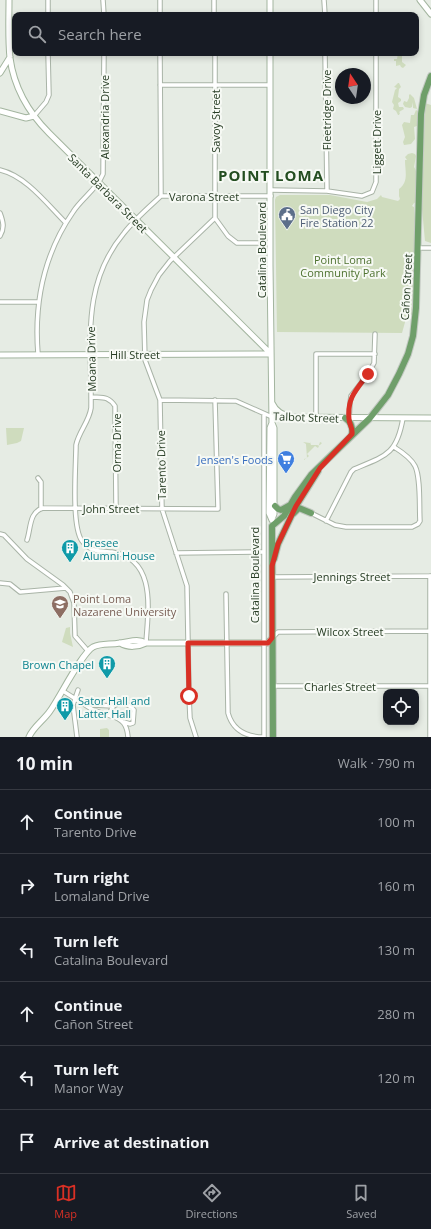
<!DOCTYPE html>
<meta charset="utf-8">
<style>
:root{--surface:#171b24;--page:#20242c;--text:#f1f3f6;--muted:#9ea1a6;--line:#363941;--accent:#d93025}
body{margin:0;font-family:"Open Sans",sans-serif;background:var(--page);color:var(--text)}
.controls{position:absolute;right:12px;bottom:12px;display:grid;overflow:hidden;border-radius:8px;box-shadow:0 2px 6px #0003}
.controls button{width:36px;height:36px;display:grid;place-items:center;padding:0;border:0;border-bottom:1px solid var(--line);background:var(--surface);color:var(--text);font:20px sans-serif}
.compass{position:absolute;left:335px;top:68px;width:36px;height:36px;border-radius:50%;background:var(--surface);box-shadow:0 2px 6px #0003;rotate:347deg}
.stop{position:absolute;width:12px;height:12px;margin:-9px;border:3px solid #d93025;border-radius:50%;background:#fff}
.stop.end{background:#d93025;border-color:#fff;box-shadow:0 1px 4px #0008}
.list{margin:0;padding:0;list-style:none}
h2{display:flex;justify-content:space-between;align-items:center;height:52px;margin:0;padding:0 16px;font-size:17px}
h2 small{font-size:13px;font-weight:400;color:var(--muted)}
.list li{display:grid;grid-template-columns:26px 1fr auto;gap:12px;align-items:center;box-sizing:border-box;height:64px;padding:0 16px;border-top:1px solid var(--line)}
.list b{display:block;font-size:15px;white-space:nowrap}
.list p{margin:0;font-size:13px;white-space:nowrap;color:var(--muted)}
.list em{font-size:13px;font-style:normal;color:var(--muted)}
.icon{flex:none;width:22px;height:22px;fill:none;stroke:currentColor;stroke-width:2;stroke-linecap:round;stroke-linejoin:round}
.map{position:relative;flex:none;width:431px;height:737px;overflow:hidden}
.search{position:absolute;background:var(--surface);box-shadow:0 2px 6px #0003;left:12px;right:12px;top:12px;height:44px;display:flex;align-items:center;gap:10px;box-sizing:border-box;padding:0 14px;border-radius:8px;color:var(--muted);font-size:15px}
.sheet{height:436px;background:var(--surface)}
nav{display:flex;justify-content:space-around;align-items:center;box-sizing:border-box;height:56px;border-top:1px solid var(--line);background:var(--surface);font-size:11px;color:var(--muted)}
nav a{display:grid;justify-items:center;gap:2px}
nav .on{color:var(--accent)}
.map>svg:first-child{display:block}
</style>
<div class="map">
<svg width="431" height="737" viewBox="0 0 431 737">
<rect width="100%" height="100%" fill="#e6ece4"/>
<path fill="#cfdcbe" d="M398,53H403L402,55V62L406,65L403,68L401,67L400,65L396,66V61H394V59H397Z
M398,83H399L401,87L399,89L398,97L401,99V101L398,103L399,107H403L404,109L399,112L400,113L399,115H398L396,111L393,109L394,105L392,102L395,90L397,88L394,87Z
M410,94L414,98L417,109L413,108V102L412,107L410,108L405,107L403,104L404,101L407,102L409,98V95Z
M425,103L431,105V243L425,241L422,209Z
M416,110L419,112L417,126L414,127L415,139L411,144L404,145L403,142L405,137L402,125L404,122L410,123L411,115H414Z
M412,153L415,154L416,156L414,167C419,173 416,192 417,202L414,203L412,206L414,207L415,220L412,315H407L402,333L277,332L275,200L276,197L280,195H330L367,202L377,199L381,195L382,197L398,201L400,199L399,196V189C409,182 405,171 405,160H407L405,157L408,154Z
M6,428H24L21,441L17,443L7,445Z
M303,442L310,443V442L311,445H319L320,442L322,443L320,445L317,446H319L318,448L315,446L307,454L309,456L304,460V459L307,458L306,444Z
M70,627V633L73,647L62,642L66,628Z
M107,728L109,730V737H100V729Z"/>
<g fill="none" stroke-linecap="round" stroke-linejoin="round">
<defs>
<path id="street" d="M48,0V15
M103,0L104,15
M160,0V15
M214,0V15
M324,0L325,15
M376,0V15
M215,53V218L228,236L237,243H270
M325,53L327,191
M160,85H270
M34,116L46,102L49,95L48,53
M0,170C26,176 47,204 65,222
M271,190L327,191L362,196L372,192L376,182V53
M161,196H271
M0,213C3,221 5,228 0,236
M418,248H431
M0,302H38
M38,354C34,304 44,254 73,212C81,199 97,189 103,174L104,53
M91,397C103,398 108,396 115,406L116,508
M160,400L236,401L272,417
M264,414V737
M316,418V354H375
M349,420L350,403L351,396L368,374L374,363L375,334
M38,478L41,482V509
M311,513L335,525L346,527H412L418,524L420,521C419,507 421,478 415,466C411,458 402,452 394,447
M326,521L351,472L354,469C386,456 397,454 403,418
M0,534L4,535L27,559L63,585L70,592L74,603L75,636L88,651
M27,540C31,528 29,512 43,508L218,509L215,400
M176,553L264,552
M272,577L431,576
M0,583L10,584L20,592L66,588
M226,594L228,713C233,731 247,737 264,737
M273,637L278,632L431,631
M146,643C148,610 157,559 112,552C100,551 90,552 82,541C71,526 76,465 76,445C79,431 89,422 91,408C92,344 80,286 124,233C135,219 148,208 161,196L160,53
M272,686H431
M63,691L93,710L111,716
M82,701L94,705L113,706
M124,722L130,724L133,723L134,710C127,702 113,700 110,713L111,716C123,719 127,725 128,737
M77,737L73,705L78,690
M196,737L190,718L189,696L187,586L162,509L160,400L145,360L144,322L147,300L151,290L159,275L170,261L215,218
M430,737V576"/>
<path id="secondary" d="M9,0C9,19 8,39 10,58C14,87 29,113 49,133L271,354
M270,0V15
M420,0L431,14
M270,53V265L272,423L274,428V514L272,519
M0,73L10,57
M0,111L26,118L34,116
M0,355L271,354
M272,403C276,412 282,414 291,417
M272,417L431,418
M272,520L269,513L270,428L272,423
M120,643C128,648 138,647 146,643H268L272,638
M29,737C33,727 44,720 50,711C60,697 81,654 93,647C102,643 110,645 120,643C130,642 137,638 146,643"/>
<path id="primary" d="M345,418C351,421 354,430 351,436
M275,506L278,509L281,510L290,505
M293,514L299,508L311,513
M274,559L278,544L296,506L318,471
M273,737L272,526L284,516L295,497L311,475L370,418L388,395L399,374L408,354L413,336L416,308L421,114L424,95L431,76"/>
</defs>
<use href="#street" stroke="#a9b4a7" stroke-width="5.5"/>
<use href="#secondary" stroke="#a3b59f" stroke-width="7"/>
<use href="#primary" stroke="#c3c9c2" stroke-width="8"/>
<use href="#street" stroke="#fff" stroke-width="3.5"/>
<use href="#secondary" stroke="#fff" stroke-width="5"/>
<use href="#primary" stroke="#6f9f6a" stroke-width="6"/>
</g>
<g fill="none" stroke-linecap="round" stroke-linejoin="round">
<path stroke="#d93025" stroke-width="5" d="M189,696L188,643H268L272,638V566L278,544L296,506L320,468L352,434C353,428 349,424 349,419C347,398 356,390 368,374"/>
</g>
<defs>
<symbol id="civic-pin" viewBox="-11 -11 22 30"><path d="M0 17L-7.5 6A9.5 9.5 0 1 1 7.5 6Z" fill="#5c6f8a" stroke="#f6f9f4"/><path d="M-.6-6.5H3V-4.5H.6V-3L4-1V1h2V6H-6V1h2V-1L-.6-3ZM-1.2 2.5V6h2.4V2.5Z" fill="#fff"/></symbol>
<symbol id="supermarket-pin" viewBox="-11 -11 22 30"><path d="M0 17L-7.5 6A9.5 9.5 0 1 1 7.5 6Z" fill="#3f7fe0" stroke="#f6f9f4"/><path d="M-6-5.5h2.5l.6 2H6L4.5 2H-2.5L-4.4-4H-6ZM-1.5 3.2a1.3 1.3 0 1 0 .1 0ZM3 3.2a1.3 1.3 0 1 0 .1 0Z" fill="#fff"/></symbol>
<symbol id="building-pin" viewBox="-11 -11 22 30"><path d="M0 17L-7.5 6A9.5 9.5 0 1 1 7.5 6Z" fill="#0f9aa8" stroke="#f6f9f4"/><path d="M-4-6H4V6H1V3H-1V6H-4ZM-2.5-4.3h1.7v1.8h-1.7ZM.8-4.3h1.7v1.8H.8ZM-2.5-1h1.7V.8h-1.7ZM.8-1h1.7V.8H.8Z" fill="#fff"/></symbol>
<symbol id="university-pin" viewBox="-11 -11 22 30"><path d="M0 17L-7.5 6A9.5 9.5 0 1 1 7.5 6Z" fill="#8d6e63" stroke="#f6f9f4"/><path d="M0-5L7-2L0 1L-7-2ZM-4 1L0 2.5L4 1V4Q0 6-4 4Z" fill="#fff"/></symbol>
</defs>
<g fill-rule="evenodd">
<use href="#civic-pin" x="277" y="205" width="20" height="27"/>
<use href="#supermarket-pin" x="276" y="449" width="20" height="27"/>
<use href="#building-pin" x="60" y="538" width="20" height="27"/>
<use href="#university-pin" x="50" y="594" width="20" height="27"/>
<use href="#building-pin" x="97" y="654" width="20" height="27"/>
<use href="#building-pin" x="55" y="696" width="20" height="27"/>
</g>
<g text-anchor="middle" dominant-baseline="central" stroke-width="4" stroke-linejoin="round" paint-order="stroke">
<g font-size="11" fill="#273d24" stroke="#f6f9f4">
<text transform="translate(326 110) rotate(-90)">Fleetridge Drive</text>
<text transform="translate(104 117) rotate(-90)">Alexandria Drive</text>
<text transform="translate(215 121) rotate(-90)">Savoy Street</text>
<text transform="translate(376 142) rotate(-90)">Liggett Drive</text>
<text transform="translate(108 193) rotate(45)">Santa Barbara Street</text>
<text x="204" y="196">Varona Street</text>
<text transform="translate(261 250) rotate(-90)">Catalina Boulevard</text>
<text transform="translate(406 287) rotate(-87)">Cañon Street</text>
<text x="135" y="354">Hill Street</text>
<text transform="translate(91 359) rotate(-91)">Moana Drive</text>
<text transform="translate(306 417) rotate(2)">Talbot Street</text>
<text transform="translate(116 443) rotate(-90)">Orma Drive</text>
<text transform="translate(161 465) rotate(-91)">Tarento Drive</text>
<text x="111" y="508">John Street</text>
<text transform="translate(254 575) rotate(-90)">Catalina Boulevard</text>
<text x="352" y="576">Jennings Street</text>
<text x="350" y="631">Wilcox Street</text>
<text x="340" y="686">Charles Street</text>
</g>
<g font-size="11" fill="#4e5e75" stroke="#f6f9f4" text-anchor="start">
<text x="300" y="209">San Diego City<tspan x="300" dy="13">Fire Station 22</tspan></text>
</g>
<g font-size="11" fill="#4e7230" stroke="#f6f9f4">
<text x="343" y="259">Point Loma<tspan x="343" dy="13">Community Park</tspan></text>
</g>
<g font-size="11" fill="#366cbe" stroke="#f6f9f4" text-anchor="end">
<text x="273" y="459">Jensen's Foods</text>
</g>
<g font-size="11" fill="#0d838f" stroke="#f6f9f4" text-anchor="start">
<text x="83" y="542">Bresee<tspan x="83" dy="13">Alumni House</tspan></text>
<text x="94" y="664" text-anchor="end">Brown Chapel</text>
<text x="78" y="700">Sator Hall and<tspan x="78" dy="13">Latter Hall</tspan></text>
</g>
<g font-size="11" fill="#785e54" stroke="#f6f9f4" text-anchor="start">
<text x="73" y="598">Point Loma<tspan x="73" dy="13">Nazarene University</tspan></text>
</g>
<g font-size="15" font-weight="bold" letter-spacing="1" fill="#244e21" stroke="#f6f9f4">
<text x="271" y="175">POINT LOMA</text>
</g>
</g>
</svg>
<div class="controls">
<button><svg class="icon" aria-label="locate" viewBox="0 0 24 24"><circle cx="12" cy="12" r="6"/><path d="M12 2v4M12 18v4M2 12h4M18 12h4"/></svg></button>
</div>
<svg class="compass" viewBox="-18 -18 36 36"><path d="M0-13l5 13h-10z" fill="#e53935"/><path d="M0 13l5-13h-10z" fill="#9ea1a6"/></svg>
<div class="stop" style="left:189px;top:696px"></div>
<div class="stop end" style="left:368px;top:374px"></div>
<div class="search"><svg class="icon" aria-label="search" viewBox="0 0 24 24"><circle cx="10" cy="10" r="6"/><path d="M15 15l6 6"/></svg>Search here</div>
</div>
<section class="sheet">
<h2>10 min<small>Walk · 790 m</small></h2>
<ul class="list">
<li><svg class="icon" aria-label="ahead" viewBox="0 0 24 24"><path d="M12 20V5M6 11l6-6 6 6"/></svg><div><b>Continue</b><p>Tarento Drive</p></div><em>100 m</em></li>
<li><svg class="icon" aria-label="right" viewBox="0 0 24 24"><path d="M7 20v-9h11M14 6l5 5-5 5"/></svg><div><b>Turn right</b><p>Lomaland Drive</p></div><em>160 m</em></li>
<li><svg class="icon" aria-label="left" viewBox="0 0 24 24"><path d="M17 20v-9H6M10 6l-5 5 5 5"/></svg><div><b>Turn left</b><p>Catalina Boulevard</p></div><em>130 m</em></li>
<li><svg class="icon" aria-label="ahead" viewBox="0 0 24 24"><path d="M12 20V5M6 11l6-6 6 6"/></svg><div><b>Continue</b><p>Cañon Street</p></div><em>280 m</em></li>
<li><svg class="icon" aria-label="left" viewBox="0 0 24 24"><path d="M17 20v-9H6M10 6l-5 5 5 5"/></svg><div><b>Turn left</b><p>Manor Way</p></div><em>120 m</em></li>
<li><svg class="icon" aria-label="arrive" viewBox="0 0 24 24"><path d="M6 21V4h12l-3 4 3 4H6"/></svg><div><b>Arrive at destination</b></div></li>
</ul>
</section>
<nav>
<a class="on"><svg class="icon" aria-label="map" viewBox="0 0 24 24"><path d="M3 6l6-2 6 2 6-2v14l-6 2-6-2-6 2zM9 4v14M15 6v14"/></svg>Map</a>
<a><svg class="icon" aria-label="directions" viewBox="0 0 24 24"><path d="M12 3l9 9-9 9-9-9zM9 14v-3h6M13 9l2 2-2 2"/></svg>Directions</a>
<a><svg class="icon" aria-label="saved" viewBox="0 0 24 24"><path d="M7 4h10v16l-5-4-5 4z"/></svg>Saved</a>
</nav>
